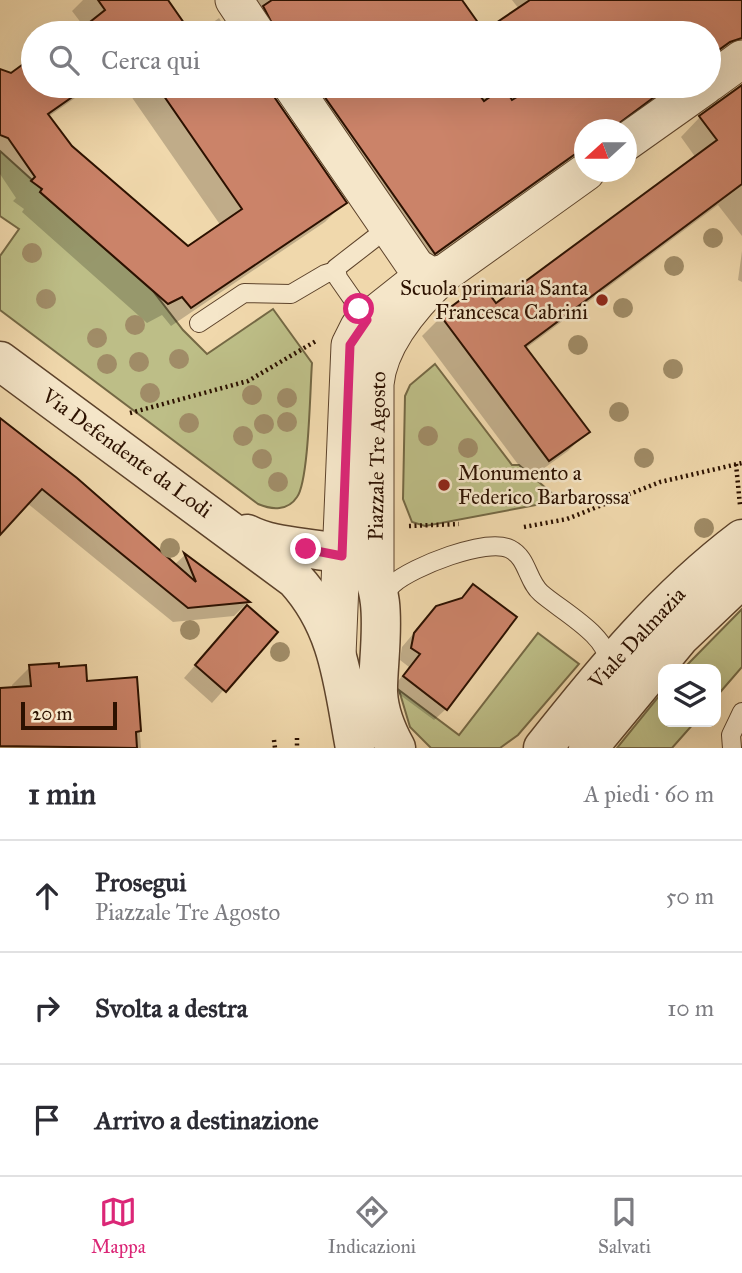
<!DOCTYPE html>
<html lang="it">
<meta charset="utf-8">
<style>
:root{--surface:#fff;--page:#f2f2f3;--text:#2b2b33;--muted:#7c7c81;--line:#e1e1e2;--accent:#db2777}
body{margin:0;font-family:"IM FELL Great Primer",serif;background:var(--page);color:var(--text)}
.controls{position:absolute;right:21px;bottom:21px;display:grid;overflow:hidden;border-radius:14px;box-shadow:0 7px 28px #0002}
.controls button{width:63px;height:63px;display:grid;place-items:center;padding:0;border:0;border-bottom:2px solid var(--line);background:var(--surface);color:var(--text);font:35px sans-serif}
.compass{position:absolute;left:574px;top:119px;width:63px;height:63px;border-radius:50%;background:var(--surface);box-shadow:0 7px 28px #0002;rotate:249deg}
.scale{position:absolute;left:21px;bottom:18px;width:96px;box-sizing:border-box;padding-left:7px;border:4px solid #2c1100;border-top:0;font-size:19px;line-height:24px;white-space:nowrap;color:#2c1100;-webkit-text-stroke:5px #f5e6c9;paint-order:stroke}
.stop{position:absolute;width:21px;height:21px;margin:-16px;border:5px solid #db2777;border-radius:50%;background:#fff}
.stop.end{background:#db2777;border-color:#fff;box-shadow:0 2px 7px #0008}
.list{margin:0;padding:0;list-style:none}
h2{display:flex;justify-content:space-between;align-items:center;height:91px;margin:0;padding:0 28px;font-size:30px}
h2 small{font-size:23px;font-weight:400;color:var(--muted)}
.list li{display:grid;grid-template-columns:46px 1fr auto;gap:21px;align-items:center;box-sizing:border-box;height:112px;padding:0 28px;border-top:2px solid var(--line)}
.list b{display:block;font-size:26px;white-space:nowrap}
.list p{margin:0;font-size:23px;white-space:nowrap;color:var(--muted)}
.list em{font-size:23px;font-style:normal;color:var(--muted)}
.icon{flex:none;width:38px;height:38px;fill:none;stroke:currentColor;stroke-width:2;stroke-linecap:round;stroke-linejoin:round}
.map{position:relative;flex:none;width:742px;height:748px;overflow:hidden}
.search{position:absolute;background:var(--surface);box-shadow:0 7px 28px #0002;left:21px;right:21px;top:21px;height:77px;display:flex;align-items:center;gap:18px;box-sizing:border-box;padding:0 24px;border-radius:38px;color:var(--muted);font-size:26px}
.sheet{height:427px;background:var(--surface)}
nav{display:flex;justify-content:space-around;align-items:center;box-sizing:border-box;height:98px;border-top:2px solid var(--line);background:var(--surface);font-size:19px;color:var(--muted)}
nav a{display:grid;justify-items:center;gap:4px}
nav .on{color:var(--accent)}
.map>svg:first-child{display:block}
</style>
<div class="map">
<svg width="742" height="748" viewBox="0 0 742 748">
<rect width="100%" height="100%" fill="#f0d8ac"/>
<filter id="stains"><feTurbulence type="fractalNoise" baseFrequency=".00286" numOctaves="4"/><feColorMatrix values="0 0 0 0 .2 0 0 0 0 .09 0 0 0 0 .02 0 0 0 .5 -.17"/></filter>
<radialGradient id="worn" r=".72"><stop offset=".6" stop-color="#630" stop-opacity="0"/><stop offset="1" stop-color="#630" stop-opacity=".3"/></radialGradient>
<path fill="#bdbe87" stroke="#746844" stroke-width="2" d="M0,151L42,189L40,192L153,291L183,330L207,354L273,309L312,363C310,388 309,481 297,497C288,511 272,510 258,504L0,310V256L19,229L0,216Z
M435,364L512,465H519L554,495L552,502L425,526L412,522L403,499L405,396L410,385Z
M742,609V667L716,697V669H683Z
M538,633L579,664L518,735L500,748H431L410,727L399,690L459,735Z
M663,691V722H695L672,748H617Z"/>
<path fill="#0003" d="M83,0H166L189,33H79L85,28L72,11Z
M221,0H460L483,33H249Z
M512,0H742V72L709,61V33H484L519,9Z
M219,18L229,33H198Z
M33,59V86H92L48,117L71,147L188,248L221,226L124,86H270L273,98L344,203L325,222L171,326L162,315L147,323L22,212L24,209L13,201L16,198L0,174V71L11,75Z
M279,86H674L613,130H584V154L414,272Z
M742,87V236L718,205L525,349L587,432L568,451L529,479L422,336L441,317L496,306L696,158L681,137L700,117Z
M742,251V282L738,280Z
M0,420L174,565L185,555L248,602L234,616L173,622L27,503L0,532Z
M473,587L446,709L434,720L392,689L409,667L400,660L402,647L424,621L461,598Z
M235,620L275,632L212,703L184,678Z
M30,667H84L85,683L136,679L141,748H0V690L12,689V685Z"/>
<path fill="#cb8369" stroke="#2c1100" stroke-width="2" d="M98,0H168L191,33H76L105,10Z
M272,0H462L484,31L530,0H742V38L730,42L709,57V33H277L263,6Z
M33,57V86H88L48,114L72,146L188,246L242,209L157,86H271L275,98L347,203L191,308L182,297L168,304L40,192L42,189L31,181L35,177L8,138L0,135V69L11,73Z
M742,85V184L525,346L590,432L549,461L440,315L482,284L496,303L717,140L699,116Z
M317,86H473L484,101L504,87L512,100L535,86H669L610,130H584V151L574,155L435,254Z
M0,418L77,478L196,582L184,553L250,602L188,608L42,489L0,535Z
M473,584L517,617L447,710L403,676L420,654L411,648L414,633L436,606L462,598Z
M247,605L278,632L226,692L195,665Z
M59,663V667L86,665L87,681L137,677L141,731L136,732L137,748L0,746V688L31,686L29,665Z"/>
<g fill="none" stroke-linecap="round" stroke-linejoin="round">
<defs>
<path id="service" d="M199,323L244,293L291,294L325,274L335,271
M370,324L338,278L336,268L376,237L394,236
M380,601C384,594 387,589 393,584C412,567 487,537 510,549C528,558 527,581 541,593C560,610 613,638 607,665
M732,748L731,735L742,712"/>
<path id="minor" d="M234,0L256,33
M709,83L742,59
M292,86L416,267L431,276L445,273
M626,142L705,86
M375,578V384C379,341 414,302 445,273L586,172
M337,655L350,345L359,327L417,281"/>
<path id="tertiary" d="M0,361L295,579C340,628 343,685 355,748
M247,534C280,551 323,545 357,560C394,578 377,657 378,692C379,712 386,730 396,748
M543,748C603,672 664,598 742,539
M588,748L680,637L742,578"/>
</defs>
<use href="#service" stroke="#5d432b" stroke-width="20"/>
<use href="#minor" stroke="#5d432b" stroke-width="39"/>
<use href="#tertiary" stroke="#5d432b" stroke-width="41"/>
<path stroke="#2c1100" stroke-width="4.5" stroke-dasharray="2 3.5" stroke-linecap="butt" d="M130,413L248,381L316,341
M736,464L740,505
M409,526L459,524
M524,527L567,519L660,482L742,463
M297,738V748
M274,740L275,748"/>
<use href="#service" stroke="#f5e6c9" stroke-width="18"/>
<use href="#minor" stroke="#f5e6c9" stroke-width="37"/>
<use href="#tertiary" stroke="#f5e6c9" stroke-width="38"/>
</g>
<g fill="#a08c67">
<circle cx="713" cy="238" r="10"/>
<circle cx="32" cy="253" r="10"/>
<circle cx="674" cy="266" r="10"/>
<circle cx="46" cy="299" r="10"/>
<circle cx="623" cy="308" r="10"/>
<circle cx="135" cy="325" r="10"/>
<circle cx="97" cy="338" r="10"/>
<circle cx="578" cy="345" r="10"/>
<circle cx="179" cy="359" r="10"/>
<circle cx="139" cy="362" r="10"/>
<circle cx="107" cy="364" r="10"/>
<circle cx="673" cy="369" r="10"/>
<circle cx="150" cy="393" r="10"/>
<circle cx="252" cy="395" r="10"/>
<circle cx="287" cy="398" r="10"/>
<circle cx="619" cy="412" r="10"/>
<circle cx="287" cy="422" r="10"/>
<circle cx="189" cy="423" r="10"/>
<circle cx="264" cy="424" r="10"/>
<circle cx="243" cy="436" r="10"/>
<circle cx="428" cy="436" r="10"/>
<circle cx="468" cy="448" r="10"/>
<circle cx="644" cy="458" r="10"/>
<circle cx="262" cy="459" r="10"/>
<circle cx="278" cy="482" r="10"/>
<circle cx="704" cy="528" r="10"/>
<circle cx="170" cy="548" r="10"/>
<circle cx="190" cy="630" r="10"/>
<circle cx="280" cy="652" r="10"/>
</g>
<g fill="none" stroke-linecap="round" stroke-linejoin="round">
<path stroke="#db2777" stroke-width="9" d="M306,549L342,556L350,345L367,320L359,309"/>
</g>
<g fill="#8f2418" stroke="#f5e6c9" stroke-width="2.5">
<circle cx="602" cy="300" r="7"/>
<circle cx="444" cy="485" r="7"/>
</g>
<g text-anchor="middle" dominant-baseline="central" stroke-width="5" stroke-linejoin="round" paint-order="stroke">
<g font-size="21" fill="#2c1100" stroke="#f5e6c9" text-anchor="end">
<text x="588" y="288">Scuola primaria Santa<tspan x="588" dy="24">Francesca Cabrini</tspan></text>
<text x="458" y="473" text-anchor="start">Monumento a<tspan x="458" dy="24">Federico Barbarossa</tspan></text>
</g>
<g font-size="21" fill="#2c1100" stroke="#f5e6c9">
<text transform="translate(127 453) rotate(36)">Via Defendente da Lodi</text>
<text transform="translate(377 456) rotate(-89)">Piazzale Tre Agosto</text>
<text transform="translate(637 638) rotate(-47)">Viale Dalmazia</text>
</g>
</g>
<rect width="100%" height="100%" filter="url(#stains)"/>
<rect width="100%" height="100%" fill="url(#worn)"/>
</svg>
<div class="controls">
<button><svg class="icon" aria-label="layers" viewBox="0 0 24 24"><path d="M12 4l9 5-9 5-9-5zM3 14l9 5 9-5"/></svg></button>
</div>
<svg class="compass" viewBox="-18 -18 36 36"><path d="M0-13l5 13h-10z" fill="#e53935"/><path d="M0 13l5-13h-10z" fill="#7c7c81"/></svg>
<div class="scale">20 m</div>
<div class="stop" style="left:359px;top:309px"></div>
<div class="stop end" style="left:306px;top:549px"></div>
<div class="search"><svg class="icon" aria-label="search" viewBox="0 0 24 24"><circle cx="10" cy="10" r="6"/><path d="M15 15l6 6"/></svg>Cerca qui</div>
</div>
<section class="sheet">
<h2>1 min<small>A piedi · 60 m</small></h2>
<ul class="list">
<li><svg class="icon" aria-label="ahead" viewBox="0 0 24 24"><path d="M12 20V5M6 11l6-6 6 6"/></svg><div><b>Prosegui</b><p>Piazzale Tre Agosto</p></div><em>50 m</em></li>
<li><svg class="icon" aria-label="right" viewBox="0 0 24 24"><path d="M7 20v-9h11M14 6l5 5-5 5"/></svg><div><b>Svolta a destra</b></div><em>10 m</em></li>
<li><svg class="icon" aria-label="arrive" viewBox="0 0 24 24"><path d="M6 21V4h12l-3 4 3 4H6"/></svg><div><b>Arrivo a destinazione</b></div></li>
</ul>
</section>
<nav>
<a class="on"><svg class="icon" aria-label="map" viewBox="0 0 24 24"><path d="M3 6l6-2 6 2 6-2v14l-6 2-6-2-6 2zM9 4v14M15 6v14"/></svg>Mappa</a>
<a><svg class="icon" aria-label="directions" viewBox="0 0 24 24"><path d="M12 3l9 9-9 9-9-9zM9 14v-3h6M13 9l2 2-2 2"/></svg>Indicazioni</a>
<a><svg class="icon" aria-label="saved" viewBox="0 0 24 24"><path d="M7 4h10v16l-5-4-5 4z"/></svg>Salvati</a>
</nav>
